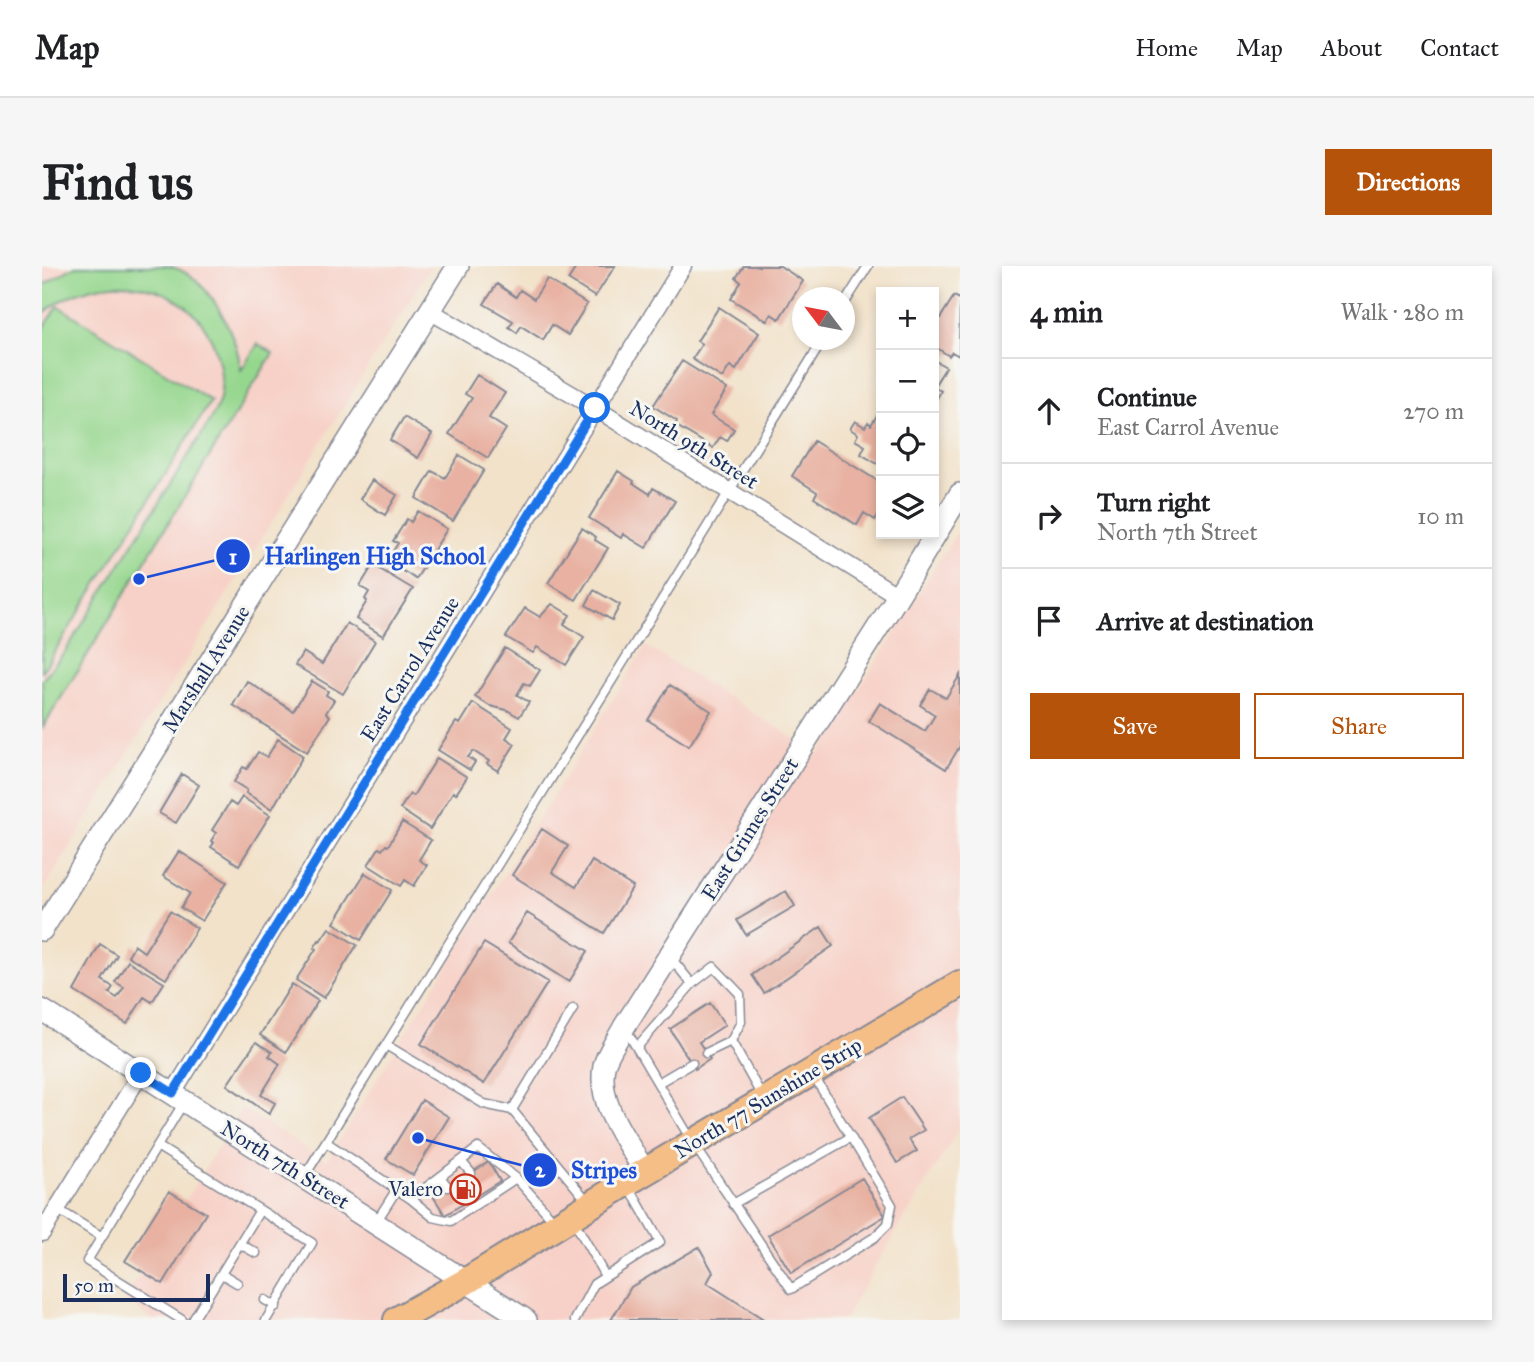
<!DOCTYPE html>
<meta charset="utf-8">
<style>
:root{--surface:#fff;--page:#f6f6f6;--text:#202124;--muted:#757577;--line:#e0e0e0;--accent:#b45309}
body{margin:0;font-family:"IM FELL Great Primer",serif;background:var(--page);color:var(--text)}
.controls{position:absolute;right:21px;top:21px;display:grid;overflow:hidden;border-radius:0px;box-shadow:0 4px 10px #0003}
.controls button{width:63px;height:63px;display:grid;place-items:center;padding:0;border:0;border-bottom:2px solid var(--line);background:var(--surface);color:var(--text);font:35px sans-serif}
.compass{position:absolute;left:750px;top:21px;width:63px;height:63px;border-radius:50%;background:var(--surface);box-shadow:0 4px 10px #0003;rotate:302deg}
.scale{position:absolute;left:21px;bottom:18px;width:147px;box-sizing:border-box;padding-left:7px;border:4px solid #1b2f5e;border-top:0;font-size:19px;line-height:24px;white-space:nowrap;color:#1b2f5e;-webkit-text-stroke:5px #f6f6f2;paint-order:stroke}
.stop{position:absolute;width:21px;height:21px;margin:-16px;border:5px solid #1a73e8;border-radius:50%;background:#fff}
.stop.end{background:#1a73e8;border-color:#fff;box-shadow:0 2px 7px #0008}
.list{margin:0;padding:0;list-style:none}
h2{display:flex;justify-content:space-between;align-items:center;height:91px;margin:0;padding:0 28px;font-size:30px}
h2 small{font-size:23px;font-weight:400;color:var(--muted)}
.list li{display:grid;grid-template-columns:46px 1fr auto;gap:21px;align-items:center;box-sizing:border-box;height:105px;padding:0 28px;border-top:2px solid var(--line)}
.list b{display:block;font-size:26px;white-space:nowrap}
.list p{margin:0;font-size:23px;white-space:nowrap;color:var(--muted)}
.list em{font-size:23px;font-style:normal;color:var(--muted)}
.actions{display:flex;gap:14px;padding:21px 28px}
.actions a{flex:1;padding:16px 0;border:2px solid var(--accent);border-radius:0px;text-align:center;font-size:24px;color:var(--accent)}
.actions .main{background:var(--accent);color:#fff}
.icon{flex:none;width:38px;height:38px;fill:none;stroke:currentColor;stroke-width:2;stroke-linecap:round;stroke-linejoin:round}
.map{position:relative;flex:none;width:918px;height:1054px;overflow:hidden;border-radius:0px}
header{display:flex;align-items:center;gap:42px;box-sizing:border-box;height:98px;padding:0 35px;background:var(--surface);border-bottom:2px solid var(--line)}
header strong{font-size:33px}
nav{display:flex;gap:38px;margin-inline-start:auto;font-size:24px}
.intro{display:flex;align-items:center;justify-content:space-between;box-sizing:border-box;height:168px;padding:0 42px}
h1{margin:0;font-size:49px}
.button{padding:18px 32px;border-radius:0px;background:var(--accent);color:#fff;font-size:24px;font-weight:700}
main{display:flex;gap:42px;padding:0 42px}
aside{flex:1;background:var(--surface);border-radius:0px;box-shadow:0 4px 10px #0003}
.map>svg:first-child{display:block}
</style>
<header>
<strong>Map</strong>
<nav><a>Home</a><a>Map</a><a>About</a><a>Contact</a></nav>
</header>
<div class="intro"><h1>Find us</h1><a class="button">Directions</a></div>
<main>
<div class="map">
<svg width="918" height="1054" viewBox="0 0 918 1054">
<rect width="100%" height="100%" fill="#f6f6f2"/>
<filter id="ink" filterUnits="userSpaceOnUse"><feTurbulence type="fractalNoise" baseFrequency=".0143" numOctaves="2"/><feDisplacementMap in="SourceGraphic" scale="14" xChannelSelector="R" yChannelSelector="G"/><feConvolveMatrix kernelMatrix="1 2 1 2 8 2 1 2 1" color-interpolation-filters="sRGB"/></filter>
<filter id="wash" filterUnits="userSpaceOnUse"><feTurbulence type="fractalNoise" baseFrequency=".00686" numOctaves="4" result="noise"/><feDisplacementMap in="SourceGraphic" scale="28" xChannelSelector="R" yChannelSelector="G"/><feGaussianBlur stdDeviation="1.57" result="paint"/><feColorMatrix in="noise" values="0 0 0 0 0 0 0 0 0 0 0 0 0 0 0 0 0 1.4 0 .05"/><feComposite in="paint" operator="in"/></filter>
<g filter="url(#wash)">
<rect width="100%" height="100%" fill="#f2e2ca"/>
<path fill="#f7d1c7" d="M0,0H389L0,626Z
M915,266L918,268V861L801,1054H111L82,1034L200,842L284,895L604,380L777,488Z"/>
<path fill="#96d78e" stroke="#588376" stroke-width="2" d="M33,0C61,0 98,0 125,0C165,6 195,68 199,104L216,78L231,87L1,461L0,414L23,386L170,152C173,145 177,138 178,132C181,119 179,101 175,89C153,9 52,0 0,49V20Z
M16,40L169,135L0,406V65Z"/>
<g id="blocks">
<path fill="#e8b1a1" d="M535,0H573L553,31L526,14Z
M702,0H738L761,15L737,53L729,48L725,55L689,33L699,16L694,12Z
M505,13L545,38L526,69L510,59L501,74L479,60L475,67L467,61L471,55L442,38L455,18L474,31L478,24L492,33Z
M912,30L918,33L917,90L910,86L907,90L892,80V62Z
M677,41L717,67L694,104L688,100L680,112L650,93L660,78L655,75Z
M892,94L904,101L892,120Z
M640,95L685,123L669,149L692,163L685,175L678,171L671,182L633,159L635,155L611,140Z
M435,109L463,127L447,152L464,163L446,192L407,168L430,132L423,128Z
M892,121L899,125L892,138Z
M839,143V200L819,188L823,180L813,174L816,168L808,163L813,155L823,161L826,156L829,159Z
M362,151L390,168L376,192L348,174Z
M772,175L839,217V245L833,254L822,247L815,259L772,232L775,226L750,210Z
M417,189L442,204L411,255L374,232L390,205L403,212Z
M576,205L592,215L591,217L608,228L611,222L633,235L604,282L581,268L579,272L547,252Z
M330,214L355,229L343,249L318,233Z
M376,245L405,263L374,313L345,295L356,277L351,275L365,253L369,256Z
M540,262L554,271L553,274L566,282L534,334L506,317Z
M331,299L371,323L341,370L314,353L325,335L323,333L327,326L318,320Z
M552,324L578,339L570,354L544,339Z
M510,338L528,349L522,358L542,371L524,399L495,381L491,387L464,371L483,342L498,351Z
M305,357L333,375L301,428L253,399L261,386L280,398Z
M463,382L498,404L488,420L482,417L475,429L487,436L477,451L465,444L448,440L433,431Z
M918,409V480L904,503L827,455L838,437L883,465L893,449L878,439L888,423L904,432Z
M205,415L251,445L270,415L286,425L284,429L292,434L284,447L288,450L265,486L191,439Z
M628,419L669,445L647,480L606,454Z
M431,437L470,462L464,472L473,478L456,505L445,498L447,495L431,485L426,491L433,496L428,504L396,484L414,456L418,458Z
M236,473L261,490L230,543L204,527L205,524L192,516L201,501L205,503L216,486L225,491Z
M395,492L425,511L414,528L411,526L388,563L358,543L368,528L371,530Z
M140,508L157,519L134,557L117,547Z
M200,531L228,549L197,599L169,581L172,577L169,575L174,567L170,564L188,536L194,540Z
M360,556L389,574L377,594L385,599L372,620L363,614L359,620L326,599L337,582L340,584L344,579L346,580Z
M500,563L526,580L510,606L534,621L550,595L591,621L562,667L470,609Z
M137,585L185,616L160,655L139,642L148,627L121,610Z
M323,607L350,624L319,674L292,657Z
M744,625L753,640L704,669L695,654Z
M128,645L155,662L124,713L86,690L92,679L102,686Z
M485,647L546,685L527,716L466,677Z
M779,661L791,680L722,727L710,709Z
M287,662L315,679L282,732L254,714L274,683L272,682L277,674L278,675Z
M442,677L506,716L442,818L379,778Z
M58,678L75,689L60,714L71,721L67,727L75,732L82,721L73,716L86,695L122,717L110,736L102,731L85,758L32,725Z
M250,718L276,735L244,786L218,769Z
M668,737L683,759L657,776L668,793L653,803L628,763Z
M214,776L230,786L227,790L238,798L219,829L233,837L227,848L185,819Z
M860,831L882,864L867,873L875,885L855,897L827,852Z
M380,834L407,851L371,909L344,893Z
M447,896L458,915L403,949L391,930Z
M820,912L843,950L749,1007L726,969Z
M127,925L164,947L121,1018L83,995Z
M657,981L671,1006L665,1017L723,1054H569L589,1021Z"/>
</g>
</g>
<g filter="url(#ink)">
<use href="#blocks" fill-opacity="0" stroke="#868894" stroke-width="2"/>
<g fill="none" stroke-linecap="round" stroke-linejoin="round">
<defs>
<path id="service" d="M802,38L826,0
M629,692L650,718
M583,762L651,877L749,1023L833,971L846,958L850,939L771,809
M344,779L442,838L470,844L547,937
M595,781L650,718L672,701L698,728L699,756L689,775L721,832
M664,787L689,775
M616,817L650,797
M470,844L531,743
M284,876L369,933L436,882L474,912L514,957
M115,880L218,944L151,1054
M419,895L429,907
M262,911L781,74
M398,911L406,921
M369,933L391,951L409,955L474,912
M691,938L809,871
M15,943L60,971
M218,944L270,977L224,1054
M532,955L563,1010
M334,956L355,923
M198,978L214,987
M180,1008L195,1017
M223,1034L234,1040
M140,1054L45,995L142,836
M533,1054L552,1018L618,976L587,921"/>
<path id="minor" d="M388,45L553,142L856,330
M131,827L641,0
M0,967L99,807"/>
<path id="tertiary" d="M0,664L416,0
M0,744L484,1054
M603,906C584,873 555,839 562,800C565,787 576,773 582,761L856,330L918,228"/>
<path id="primary" d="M355,1054L423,1016L584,917L918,718"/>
</defs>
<use href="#service" stroke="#868894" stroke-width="11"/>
<use href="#minor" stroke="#868894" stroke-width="19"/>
<use href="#tertiary" stroke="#868894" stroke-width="24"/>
<use href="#primary" stroke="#868894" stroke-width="30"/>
<use href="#service" stroke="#fff" stroke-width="8"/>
<use href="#minor" stroke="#fff" stroke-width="16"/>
<use href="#tertiary" stroke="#fff" stroke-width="21"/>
<use href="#primary" stroke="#f6be87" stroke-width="26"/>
</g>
</g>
<g fill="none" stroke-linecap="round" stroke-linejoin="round" filter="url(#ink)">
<path stroke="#1a73e8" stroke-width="9" d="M99,807L131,827L553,142"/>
</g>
<defs>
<symbol id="fuel-ring" viewBox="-11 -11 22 22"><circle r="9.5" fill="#f6f6f2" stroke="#c8321e" stroke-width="1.5"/><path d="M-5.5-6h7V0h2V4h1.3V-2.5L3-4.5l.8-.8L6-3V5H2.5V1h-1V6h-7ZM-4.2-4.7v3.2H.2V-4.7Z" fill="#c8321e"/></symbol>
</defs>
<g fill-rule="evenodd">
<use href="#fuel-ring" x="406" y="906" width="35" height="35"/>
</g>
<g text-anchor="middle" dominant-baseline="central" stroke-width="6" stroke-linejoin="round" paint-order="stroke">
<g font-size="21" fill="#1b2f5e" stroke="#f6f6f2">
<text transform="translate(652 179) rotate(32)">North 9th Street</text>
<text transform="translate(164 403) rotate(-58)">Marshall Avenue</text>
<text transform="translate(368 403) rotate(-58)">East Carrol Avenue</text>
<text transform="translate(708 563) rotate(-58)">East Grimes Street</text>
<text transform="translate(726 832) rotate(-31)">North 77 Sunshine Strip</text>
<text transform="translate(243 899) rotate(32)">North 7th Street</text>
</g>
<g font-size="21" fill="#1b2f5e" stroke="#f6f6f2" text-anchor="end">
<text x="401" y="923">Valero</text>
</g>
</g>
<path fill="none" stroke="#1d4ed8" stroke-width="2.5" d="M97 313L191 290M376 872L498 904"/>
<g fill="#1d4ed8" stroke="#f6f6f2" stroke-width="2.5">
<circle cx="97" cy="313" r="7"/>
<circle cx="376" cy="872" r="7"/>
<circle cx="191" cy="290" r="18"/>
<circle cx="498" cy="904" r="18"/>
</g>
<g font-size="21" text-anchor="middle" font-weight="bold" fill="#fff">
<text x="191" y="298">1</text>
<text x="498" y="911">2</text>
</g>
<g font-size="23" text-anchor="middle" font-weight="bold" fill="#1d4ed8" stroke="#f6f6f2" stroke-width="6" stroke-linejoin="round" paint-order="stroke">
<text x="333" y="298">Harlingen High School</text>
<text x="562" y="912">Stripes</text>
</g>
</svg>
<div class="controls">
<button>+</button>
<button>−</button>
<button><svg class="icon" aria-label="locate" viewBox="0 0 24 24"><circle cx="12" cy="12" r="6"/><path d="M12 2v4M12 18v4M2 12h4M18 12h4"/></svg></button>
<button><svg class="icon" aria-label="layers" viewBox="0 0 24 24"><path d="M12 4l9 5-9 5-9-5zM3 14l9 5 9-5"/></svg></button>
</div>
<svg class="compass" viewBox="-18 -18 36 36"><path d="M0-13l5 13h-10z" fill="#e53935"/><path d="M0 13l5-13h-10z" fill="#757577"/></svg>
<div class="scale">50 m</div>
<div class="stop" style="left:553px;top:142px"></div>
<div class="stop end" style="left:99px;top:807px"></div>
</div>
<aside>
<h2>4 min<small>Walk · 280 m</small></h2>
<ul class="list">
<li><svg class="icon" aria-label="ahead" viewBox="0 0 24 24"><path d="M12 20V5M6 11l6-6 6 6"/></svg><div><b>Continue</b><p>East Carrol Avenue</p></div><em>270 m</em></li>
<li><svg class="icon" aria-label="right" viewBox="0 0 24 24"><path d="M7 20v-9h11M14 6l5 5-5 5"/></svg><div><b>Turn right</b><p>North 7th Street</p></div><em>10 m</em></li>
<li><svg class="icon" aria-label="arrive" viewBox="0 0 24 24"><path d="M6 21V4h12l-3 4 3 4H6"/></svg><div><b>Arrive at destination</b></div></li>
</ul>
<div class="actions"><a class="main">Save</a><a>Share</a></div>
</aside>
</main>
